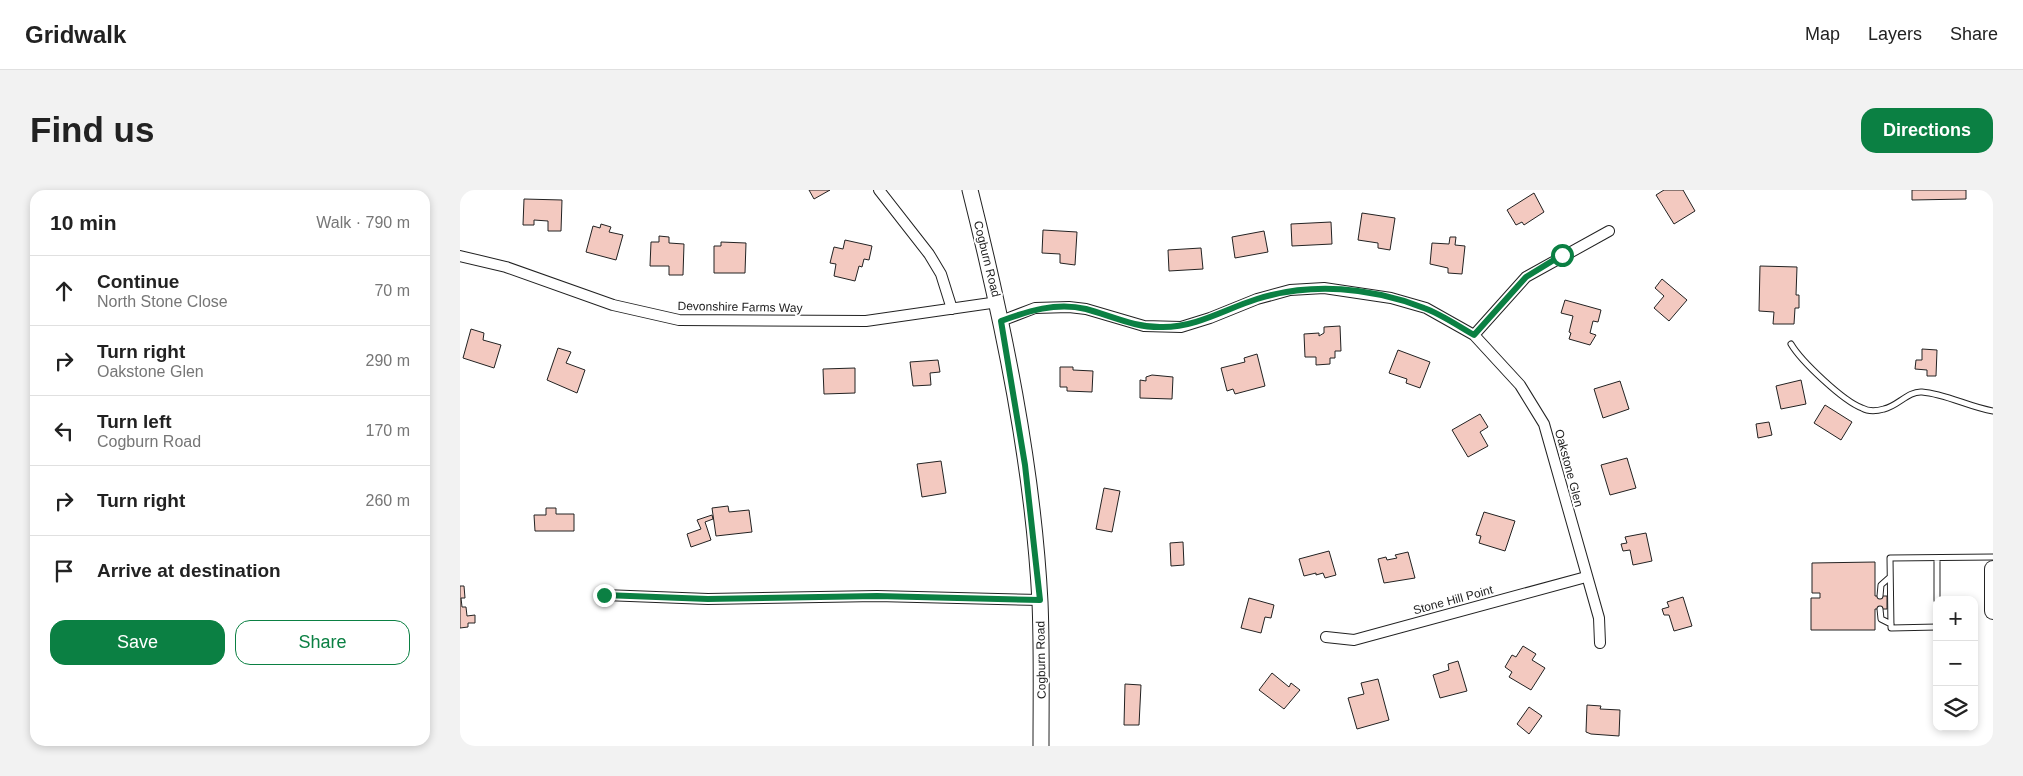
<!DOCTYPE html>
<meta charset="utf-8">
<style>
:root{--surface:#fff;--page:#f2f2f2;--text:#222;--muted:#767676;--line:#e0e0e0;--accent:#0b8043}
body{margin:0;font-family:Arial,sans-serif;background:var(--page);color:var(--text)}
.controls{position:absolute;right:15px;bottom:15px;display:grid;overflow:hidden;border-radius:10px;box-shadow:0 2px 8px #0003}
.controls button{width:45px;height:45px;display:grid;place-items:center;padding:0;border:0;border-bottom:1px solid var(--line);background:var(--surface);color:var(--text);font:25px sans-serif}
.stop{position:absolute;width:15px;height:15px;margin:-11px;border:4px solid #0b8043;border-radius:50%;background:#fff}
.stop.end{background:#0b8043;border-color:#fff;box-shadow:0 1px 5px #0008}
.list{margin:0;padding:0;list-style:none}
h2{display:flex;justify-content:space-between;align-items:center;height:65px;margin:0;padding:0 20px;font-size:21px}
h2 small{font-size:16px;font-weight:400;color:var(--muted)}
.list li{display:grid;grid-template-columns:32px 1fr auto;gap:15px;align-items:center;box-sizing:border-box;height:70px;padding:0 20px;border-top:1px solid var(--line)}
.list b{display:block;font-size:19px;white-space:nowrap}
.list p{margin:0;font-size:16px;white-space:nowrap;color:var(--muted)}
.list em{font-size:16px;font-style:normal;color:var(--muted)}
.actions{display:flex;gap:10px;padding:15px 20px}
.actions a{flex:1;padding:11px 0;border:1px solid var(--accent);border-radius:15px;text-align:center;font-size:18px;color:var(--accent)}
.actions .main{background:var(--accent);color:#fff}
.icon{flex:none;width:28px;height:28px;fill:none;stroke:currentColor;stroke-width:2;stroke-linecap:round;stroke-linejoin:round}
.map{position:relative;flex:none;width:1533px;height:556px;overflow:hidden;border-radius:15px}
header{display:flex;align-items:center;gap:30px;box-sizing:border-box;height:70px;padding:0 25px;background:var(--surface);border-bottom:1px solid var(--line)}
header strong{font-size:24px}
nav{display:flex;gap:28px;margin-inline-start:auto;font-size:18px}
.intro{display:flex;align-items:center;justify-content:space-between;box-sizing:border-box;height:120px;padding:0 30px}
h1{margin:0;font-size:35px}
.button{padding:12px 22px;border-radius:15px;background:var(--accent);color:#fff;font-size:18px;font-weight:700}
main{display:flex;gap:30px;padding:0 30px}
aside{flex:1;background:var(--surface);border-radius:15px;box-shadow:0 2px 8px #0003}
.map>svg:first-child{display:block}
</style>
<header>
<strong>Gridwalk</strong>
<nav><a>Map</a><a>Layers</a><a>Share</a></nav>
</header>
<div class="intro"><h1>Find us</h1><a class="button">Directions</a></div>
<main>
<aside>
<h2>10 min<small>Walk · 790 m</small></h2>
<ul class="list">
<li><svg class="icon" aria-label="ahead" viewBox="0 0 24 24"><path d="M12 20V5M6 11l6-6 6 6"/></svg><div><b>Continue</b><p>North Stone Close</p></div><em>70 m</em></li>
<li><svg class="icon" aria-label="right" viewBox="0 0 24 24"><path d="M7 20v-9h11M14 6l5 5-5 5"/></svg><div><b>Turn right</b><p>Oakstone Glen</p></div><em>290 m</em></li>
<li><svg class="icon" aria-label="left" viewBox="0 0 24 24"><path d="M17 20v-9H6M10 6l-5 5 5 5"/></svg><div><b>Turn left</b><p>Cogburn Road</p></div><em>170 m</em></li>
<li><svg class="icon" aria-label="right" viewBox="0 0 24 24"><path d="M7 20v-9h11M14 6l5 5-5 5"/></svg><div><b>Turn right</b></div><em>260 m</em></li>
<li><svg class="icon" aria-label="arrive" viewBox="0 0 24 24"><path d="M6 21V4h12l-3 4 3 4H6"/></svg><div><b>Arrive at destination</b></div></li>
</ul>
<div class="actions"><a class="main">Save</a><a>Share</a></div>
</aside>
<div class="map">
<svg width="1533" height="556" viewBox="0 0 1533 556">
<rect width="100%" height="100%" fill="#fff"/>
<path fill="#f3c9c0" stroke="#222" d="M349,0H370L354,9Z
M1204,0H1223L1235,21L1214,34L1196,5Z
M1452,0H1506V9L1452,10Z
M1074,3L1084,22L1064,35L1062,32L1056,35L1047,20Z
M64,9L102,10L101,41H88V31L74,30V35H63Z
M902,23L935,28L930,60L918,58V53L898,50Z
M871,32L872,54L832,56L831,34Z
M141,34L151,37L149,42L163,45L156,70L126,62L133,36L140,38Z
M583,40L617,42L615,75L600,73V64L582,63Z
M804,41L808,62L775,68L772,47Z
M199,46L209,47V53L224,54L223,85H209V76H190L191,52H199Z
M990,47H996L995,55L1005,56L1002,84L988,83V78L970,74L972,53L989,54Z
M385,50L412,56L409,70L404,69L402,77L399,76L395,91L374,86L376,74L370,73L374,57L383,59Z
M261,52L286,53L285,83H254V56H261Z
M741,58L743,79L709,81L708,60Z
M1300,76L1337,77L1336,105H1339V118H1335L1334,134H1313L1314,122L1299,121Z
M1202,89L1227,110L1209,131L1194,118L1204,106L1195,98Z
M1105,110L1141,120L1138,132L1133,131L1130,143L1136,145L1130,155L1109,149L1111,143L1109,142L1113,126L1101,123Z
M880,136L881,161H875V168H870V174L856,175V167H845L844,144L859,143V146L864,143V137Z
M11,139L24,143L23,150L41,155L34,178L3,168Z
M98,158L111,162L106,173L125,180L117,203L87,190Z
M1462,159L1477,160L1476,186H1467V180L1455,179L1456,170H1462Z
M938,160L970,172L960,198L946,193L947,189L929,183Z
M797,164L805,196L775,204L773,199L767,201L761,178L785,172L784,168Z
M478,170L480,182L470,183L471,195L453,196L450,172Z
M600,177H613V180L633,181L632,202L607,201V197H600Z
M395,178V203L364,204L363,179Z
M692,185L713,187L712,209L680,208V190L686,191V187Z
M1341,190L1346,214L1321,219L1316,196Z
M1160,191L1169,219L1143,228L1134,199Z
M1365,215L1392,232L1381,250L1354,233Z
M1020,224L1028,237L1020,242L1028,256L1008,267L992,240Z
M1309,232L1312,245L1298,248L1296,234Z
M1167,268L1176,298L1150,305L1141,275Z
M481,271L486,303L462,307L457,274Z
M644,298L660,301L652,342L636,339Z
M268,316L269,322L289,320L292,342L256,346L252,318Z
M86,318H96V324H114V341H75L74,325H86Z
M1024,322L1055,331L1045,361L1019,353L1021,346L1016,345Z
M252,325L253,329L245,332L251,350L231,357L227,344L241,339L237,330Z
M1186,343L1192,371L1173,375L1170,360L1163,361L1161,354L1167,353L1165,347Z
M723,352L724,375L711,376L710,353Z
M869,361L876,385L865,388L863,383L856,385V383L844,386L839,369Z
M948,362L955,388L924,393L918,369L926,367L927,370L937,368L935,365Z
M1415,372V406H1427V419H1415V440H1351V408H1360V403H1352V373Z
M0,396H4L5,408H1L2,417H6L7,426L15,425V433H8V437L0,438Z
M1223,407L1232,436L1214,441L1209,425H1204L1202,419L1209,417L1207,412Z
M789,408L814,415L811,428L805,427L801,443L781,438Z
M1063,456L1076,464L1072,470L1085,478L1071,500L1049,487L1052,482L1045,477L1052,465L1056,467Z
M998,471L1007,501L980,508L973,485L989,480L988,474Z
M812,483L829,497L831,493L840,500L824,519L799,500Z
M918,489L929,530L897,539L888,508L904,504L901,493Z
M665,494L681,495L679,535H664Z
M1127,515L1141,516L1140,519L1160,520L1159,546L1131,544L1126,542Z
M1069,517L1082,526L1069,544L1057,534Z"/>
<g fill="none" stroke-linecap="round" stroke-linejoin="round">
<defs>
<path id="lane" d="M1331,154C1341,171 1383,211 1402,218C1409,222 1417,221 1424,219C1438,216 1448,201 1462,202C1486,204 1509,217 1533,221
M1477,368V410
M1420,406L1421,395L1430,387
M1420,419L1421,429L1431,434
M1477,437L1431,438L1430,368L1533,367"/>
<path id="street" d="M419,0L469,64L481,84L492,119
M0,66L46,77L153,115L219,130L406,131L538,112
M541,131L575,118L609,117L626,119L684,136L721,137L750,128L797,109L830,100L864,98L931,108L966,118L1014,145L1060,195L1084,234L1139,428L1140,453
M1014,145L1066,87L1149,41
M144,405L248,409L417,406L580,410
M866,447L894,450L1126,387"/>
<path id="secondary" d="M510,0C543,132 573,275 580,412C582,460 581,508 581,556"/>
<path id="primary" d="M1533,379V421"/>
</defs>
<use href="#lane" stroke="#222" stroke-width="7"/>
<use href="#street" stroke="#222" stroke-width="12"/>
<use href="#secondary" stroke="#222" stroke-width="17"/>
<use href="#primary" stroke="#222" stroke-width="18"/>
<use href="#lane" stroke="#fff" stroke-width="5"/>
<use href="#street" stroke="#fff" stroke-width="10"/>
<use href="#secondary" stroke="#fff" stroke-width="15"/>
<use href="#primary" stroke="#fff" stroke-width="16"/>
</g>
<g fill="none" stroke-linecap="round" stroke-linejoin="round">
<path stroke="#0b8043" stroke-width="6" d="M144,405L248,409L417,406L580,410L565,275L541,131C568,121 596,112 626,119C652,126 675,138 703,137C737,137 765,119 797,109C851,92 911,97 964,118C981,124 998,136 1014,145L1066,87L1102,65"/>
</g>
<g text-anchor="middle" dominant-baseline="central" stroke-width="4" stroke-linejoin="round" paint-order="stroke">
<g font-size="12" fill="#222" stroke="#fff">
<text transform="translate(527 69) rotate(76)">Cogburn Road</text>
<text transform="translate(280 117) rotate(1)">Devonshire Farms Way</text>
<text transform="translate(1109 278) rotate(75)">Oakstone Glen</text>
<text transform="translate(993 410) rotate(-15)">Stone Hill Point</text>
<text transform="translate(581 470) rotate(-91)">Cogburn Road</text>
</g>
</g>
</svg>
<div class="controls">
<button>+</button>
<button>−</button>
<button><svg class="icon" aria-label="layers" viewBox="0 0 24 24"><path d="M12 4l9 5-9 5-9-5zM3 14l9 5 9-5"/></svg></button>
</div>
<div class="stop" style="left:1102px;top:65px"></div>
<div class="stop end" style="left:144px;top:405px"></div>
</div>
</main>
